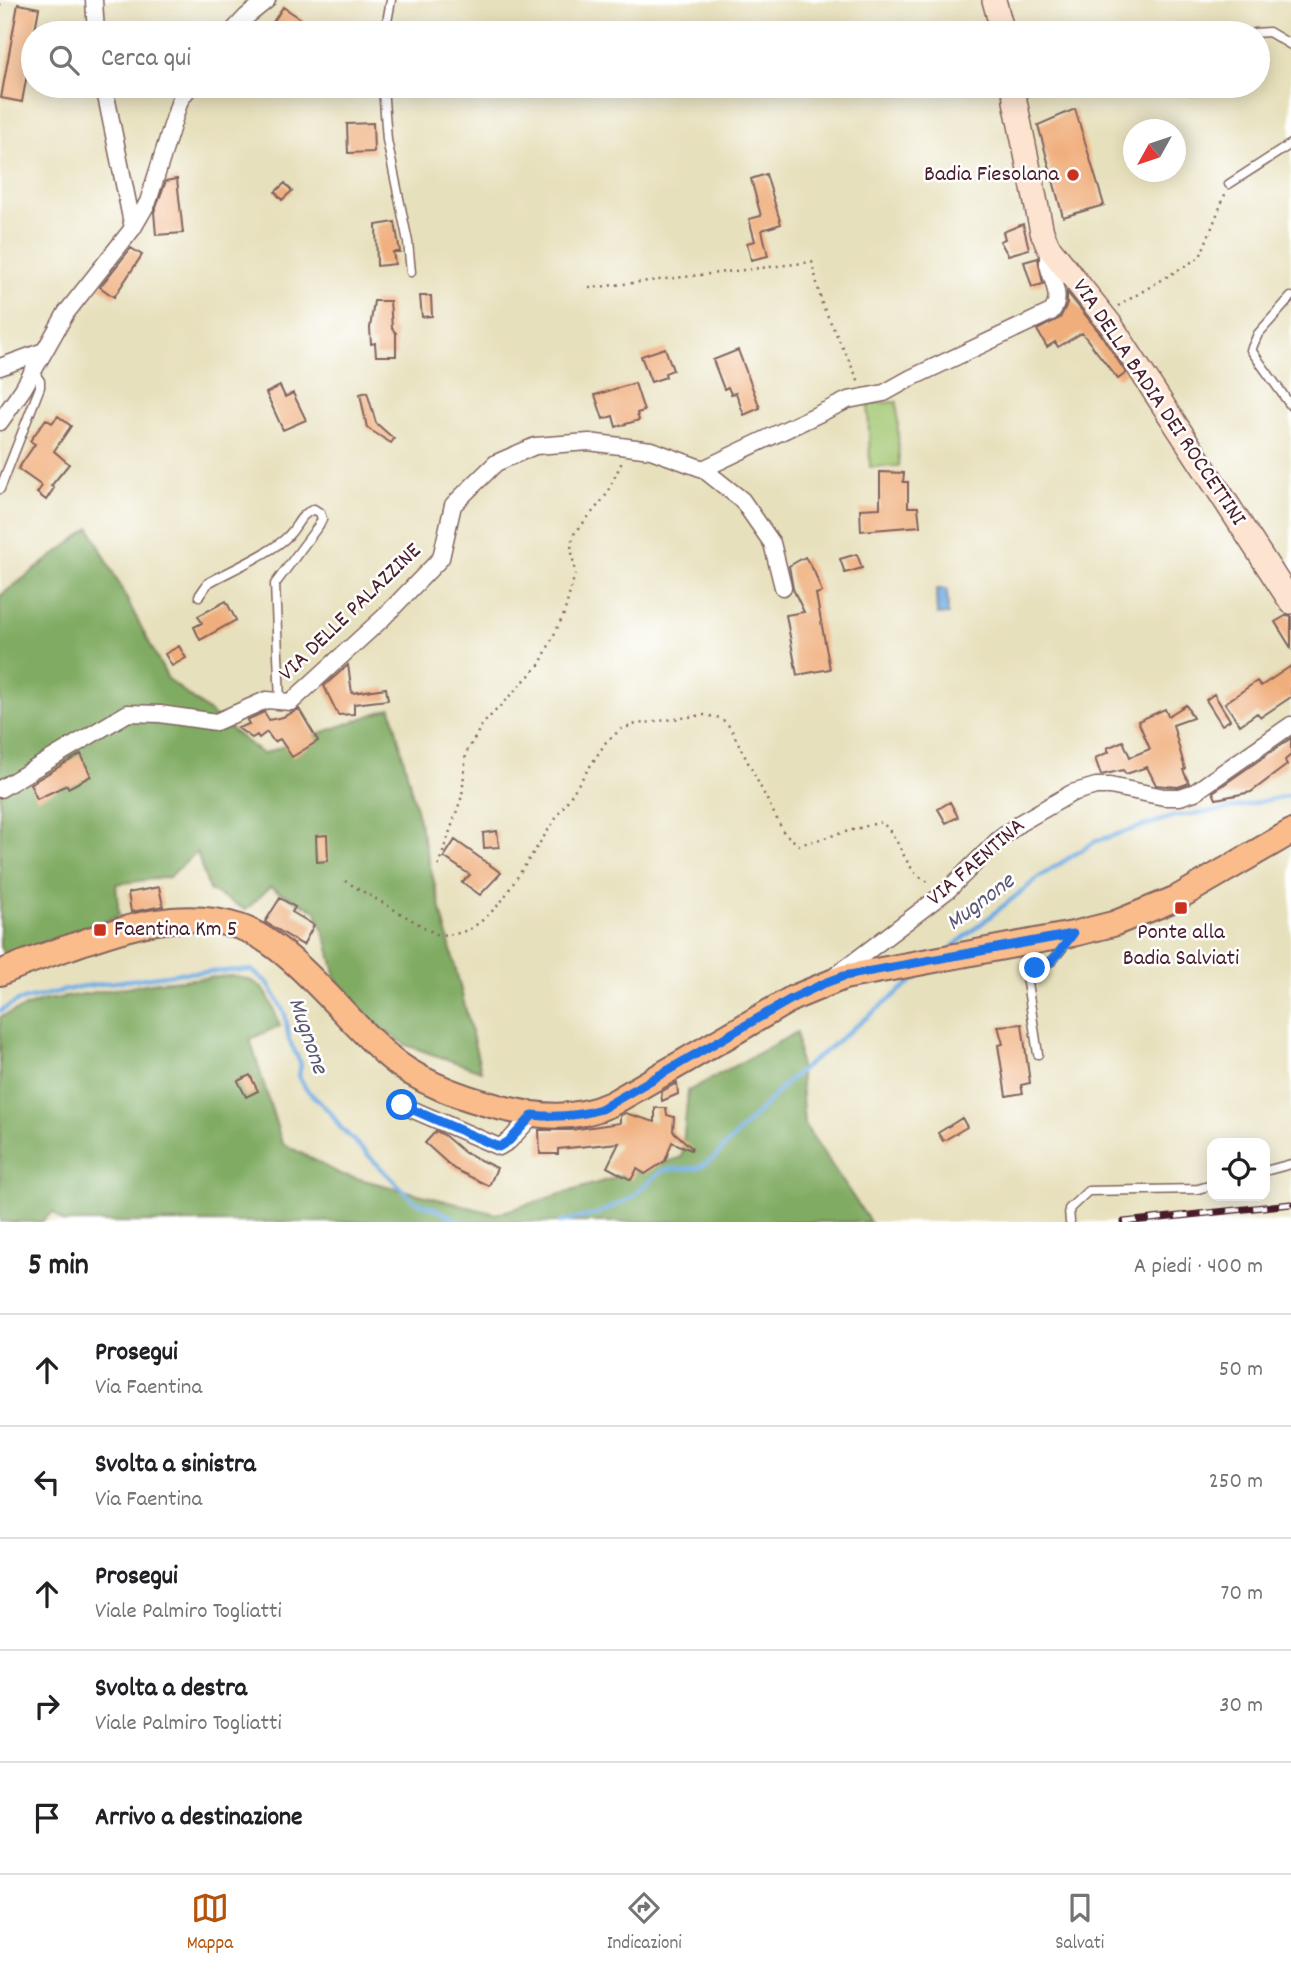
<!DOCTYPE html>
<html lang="it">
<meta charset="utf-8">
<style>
:root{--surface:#fff;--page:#f6f6f6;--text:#202124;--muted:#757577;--line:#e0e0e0;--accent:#b45309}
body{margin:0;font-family:Dekko,sans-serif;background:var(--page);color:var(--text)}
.controls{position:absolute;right:21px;bottom:21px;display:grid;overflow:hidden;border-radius:14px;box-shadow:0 4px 18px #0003}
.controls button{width:63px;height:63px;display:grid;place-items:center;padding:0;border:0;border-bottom:2px solid var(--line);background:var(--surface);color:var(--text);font:35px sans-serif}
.compass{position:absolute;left:1123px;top:119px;width:63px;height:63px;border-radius:50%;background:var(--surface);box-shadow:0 4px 18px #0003;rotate:230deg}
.stop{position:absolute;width:21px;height:21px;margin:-16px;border:5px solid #1a73e8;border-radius:50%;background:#fff}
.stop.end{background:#1a73e8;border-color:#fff;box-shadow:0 2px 7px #0008}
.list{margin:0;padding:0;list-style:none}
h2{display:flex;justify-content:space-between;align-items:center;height:91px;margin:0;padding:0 28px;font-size:30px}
h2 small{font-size:23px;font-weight:400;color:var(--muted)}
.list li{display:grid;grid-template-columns:46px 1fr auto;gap:21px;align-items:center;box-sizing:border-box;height:112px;padding:0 28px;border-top:2px solid var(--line)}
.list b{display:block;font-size:26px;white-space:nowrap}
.list p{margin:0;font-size:23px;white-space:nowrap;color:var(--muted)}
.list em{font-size:23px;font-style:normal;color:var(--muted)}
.icon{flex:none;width:38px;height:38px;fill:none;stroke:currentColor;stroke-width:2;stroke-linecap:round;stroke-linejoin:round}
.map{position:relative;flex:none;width:1291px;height:1222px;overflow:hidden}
.search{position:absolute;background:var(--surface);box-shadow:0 4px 18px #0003;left:21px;right:21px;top:21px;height:77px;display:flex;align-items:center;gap:18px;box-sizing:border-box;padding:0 24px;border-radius:38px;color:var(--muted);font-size:26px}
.sheet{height:651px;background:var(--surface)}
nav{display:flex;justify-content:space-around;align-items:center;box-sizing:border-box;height:98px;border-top:2px solid var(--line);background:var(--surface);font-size:19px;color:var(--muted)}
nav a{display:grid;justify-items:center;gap:4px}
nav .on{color:var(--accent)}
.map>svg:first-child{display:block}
</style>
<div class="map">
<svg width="1291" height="1222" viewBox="0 0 1291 1222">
<rect width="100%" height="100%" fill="#fff"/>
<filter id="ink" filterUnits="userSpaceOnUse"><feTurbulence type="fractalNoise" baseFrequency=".0143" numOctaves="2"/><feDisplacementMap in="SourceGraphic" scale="14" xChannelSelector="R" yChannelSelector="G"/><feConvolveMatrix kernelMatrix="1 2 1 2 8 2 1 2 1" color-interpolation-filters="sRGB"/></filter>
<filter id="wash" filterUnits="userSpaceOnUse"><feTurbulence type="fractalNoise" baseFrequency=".00686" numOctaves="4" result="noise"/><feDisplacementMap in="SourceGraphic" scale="28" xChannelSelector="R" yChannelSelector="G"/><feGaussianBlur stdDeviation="1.57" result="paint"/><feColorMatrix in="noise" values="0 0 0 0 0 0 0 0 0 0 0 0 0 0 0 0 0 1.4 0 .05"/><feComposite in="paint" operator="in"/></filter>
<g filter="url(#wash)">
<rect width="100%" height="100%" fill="#e7e0bc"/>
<path fill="#a1c670" stroke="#76724e" stroke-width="2" d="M897,402L899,466L870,467L868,403Z"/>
<path fill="#80ab62" stroke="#656546" stroke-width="2" d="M90,528L168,679L262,754L391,708L481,1071L406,1045L372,1022L338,987L328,944L316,911L270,887L246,910L209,890L197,852L169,877L116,884L119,916L6,957L0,947V596Z
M231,976C267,980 268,995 280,1026L250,1039L282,1143L340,1174L496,1214L682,1157L688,1091L797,1032L804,1124L870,1222H63L53,1212L41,1222H0V1017L41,1001L158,982Z"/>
<path fill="#70ace1" stroke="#5d6686" stroke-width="2" d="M936,589H947L948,614L937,615Z"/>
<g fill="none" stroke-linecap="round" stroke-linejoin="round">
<path stroke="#70ace1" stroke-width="4.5" d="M952,947L1042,875L1096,841L1175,816L1219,811L1291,795
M0,1011L18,1001L80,987L181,973L251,970L268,983L285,1014L289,1040L301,1064L299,1076L306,1089L331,1113L340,1127L414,1201L434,1208L461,1222
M560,1222L597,1214L629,1199L663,1170L697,1168L713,1159L788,1081L922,973"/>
</g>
<g id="blocks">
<path fill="#f0ae7b" d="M18,4L39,8L22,102L1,98Z
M283,7L303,20L298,31L291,28L286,33L272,24Z
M1075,109L1104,205L1063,217L1038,125Z
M373,123L374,152L348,153L347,124Z
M766,174L781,224L762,230L768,256L751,260L747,243L755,241L749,219L761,216L751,179Z
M177,179L183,233L156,235L154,212L166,181Z
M285,183L292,191L282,200L275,192Z
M395,222L400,252H393L395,264L377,266L376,225Z
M1023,224L1029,249L1008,255L1000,241L1005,239L1003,232Z
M131,248L142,255L114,297L100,287Z
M1038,258L1043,284L1032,287L1024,262Z
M1067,292L1100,333L1126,373L1118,379L1082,333L1058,347L1055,342L1047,347L1037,330L1060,318L1067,304Z
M420,296H431L432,316L422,317Z
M374,301H390L392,328L396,333V356H376L375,343L371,344L370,328Z
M665,348L673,370L665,373L666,377L651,382L641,356Z
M738,350L760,408L744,415L736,393L731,394L728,387L724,389L713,360Z
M635,383L644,411L637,413L639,420L616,427L613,416L603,419L595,395Z
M280,386L285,397L293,393L306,420L283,430L266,393Z
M367,392L376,423L394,439L391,443L367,428L360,394Z
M58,416L71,426L54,451L69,464L51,486L54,488L46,500L37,493L42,486L18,469L35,444L30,441L46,419L52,423Z
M880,472L904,473L903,482H908V507H918L920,526L861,531L860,509L880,508Z
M857,554L862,568L845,573L840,559Z
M805,557L814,571L822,592L816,594L830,669L797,675L786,615L804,612L793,589L789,566Z
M226,601L236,620L200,640L194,627L202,623L198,616Z
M1287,615L1291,616V648L1275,622Z
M179,646L186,658L172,666L165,654Z
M348,665L352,693L386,688L388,700L354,704V714L338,715L324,686Z
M1291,666V697L1261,717L1257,713L1240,725L1225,703L1257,681L1261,686Z
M1214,694L1230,720L1222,725L1206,700Z
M1186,705L1193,718L1173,725L1185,769L1183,770L1189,783L1178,787L1156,785L1147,767L1126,774L1123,770L1101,775L1095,758L1109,752L1107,748L1123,741L1130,757L1150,749L1138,721L1165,709L1168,716Z
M299,709L318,741L292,757L280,739L274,742L267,732L259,738L257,735L252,738L238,728L249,724L247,720L264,712L269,720L283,717Z
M1291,738V755L1285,760L1287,765L1251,792L1216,799L1213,792Z
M81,754L91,776L68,788L67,785L37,799L30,784Z
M950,802L958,817L946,823L938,809Z
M497,831L499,847L484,848L483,833Z
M327,835L328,861L317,862L316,836Z
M455,840L501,873L480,895L462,882L470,875L444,857Z
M159,887L163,906L131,912L128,893Z
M280,898L295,907L292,912L314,925L303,945L265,922Z
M1022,1024L1030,1083L1021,1085L1023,1093L1006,1096L998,1045L1003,1044L998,1026Z
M250,1075L258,1091L246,1097L238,1081Z
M677,1083L678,1094L662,1101L661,1092Z
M655,1108H666L667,1115L674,1117L673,1131L692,1148L691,1150L672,1142L665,1161L645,1174L637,1169L631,1180L607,1167L619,1143L558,1149V1154H540L539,1130H571L620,1123V1116L625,1113L655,1122Z
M962,1118L967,1127L943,1141L938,1133Z
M436,1131L444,1135L465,1153L497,1168L489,1186L454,1169L425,1143Z"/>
</g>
</g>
<g filter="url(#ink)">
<use href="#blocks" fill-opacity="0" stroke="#81635e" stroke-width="2"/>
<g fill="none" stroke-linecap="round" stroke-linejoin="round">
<defs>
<path id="lane" d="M385,33L391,0
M1254,33L1269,32L1291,45
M383,86L387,140L408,242L411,272
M1191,90L1196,86
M1229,184L1291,144
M1291,297L1258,334L1251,350L1291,406
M0,489L40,387V381L33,371
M199,596L208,583C229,571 273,552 288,536C299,525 298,516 314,509L320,513L322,519L319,525L275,584L280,701
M1038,1054L1026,976L1035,968L1052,961L1067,942
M1265,1171L1291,1164
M1070,1222L1069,1209L1088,1191L1198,1189L1212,1185"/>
<path id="street" d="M94,0L96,33
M231,33L246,17L267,0
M104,86L133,228
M0,367L44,351
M0,422L23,389L66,313L133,228L148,202L180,100L190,86
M703,469L742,500L772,543L783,587
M0,789L128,713L160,714L216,722L266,700L291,702L383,618L441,558L453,505L496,463L535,446L589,442L651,450L703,469L848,400L884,393L911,378L1051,312C1064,298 1051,280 1048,264C1048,258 1048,252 1048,246
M835,976L948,890L997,841L1020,823L1072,793L1096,786H1110L1164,797H1180L1195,792L1291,725
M402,1105L499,1147L509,1141L533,1115"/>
<path id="secondary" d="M994,0L1003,33
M1014,86L1015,101L1042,232L1048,246L1111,325L1291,602"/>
<path id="primary" d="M0,973C23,963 46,955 70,947C125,927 182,908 240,927C291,944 345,1019 387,1055C418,1083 463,1098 502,1108C540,1117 574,1121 611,1104L793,998L844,977L1073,934L1113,924L1177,898L1291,832"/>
</defs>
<use href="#lane" stroke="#81635e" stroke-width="11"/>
<use href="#street" stroke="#81635e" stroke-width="19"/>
<use href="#secondary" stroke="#81635e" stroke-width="26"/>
<use href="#primary" stroke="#81635e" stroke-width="28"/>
<path stroke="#81635e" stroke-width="2.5" stroke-dasharray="2 5" stroke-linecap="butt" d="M0,6L2,0
M589,288L812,262L822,304L860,384
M1118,306L1200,257L1226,192
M438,866L462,796L466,753L482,725L540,664L564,614L575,574L571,545L574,534L605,497L623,460
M345,881L436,934C466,938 481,923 501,902L606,742L621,729L636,724L704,715L721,718L730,727L784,833L799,845L881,822C904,840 902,872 931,883"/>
<use href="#lane" stroke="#fff" stroke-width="8"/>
<use href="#street" stroke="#fff" stroke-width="16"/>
<use href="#secondary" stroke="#fde4d1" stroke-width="23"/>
<use href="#primary" stroke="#fabc8b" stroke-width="24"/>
<defs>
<path id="rail" d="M1124,1222L1291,1204"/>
</defs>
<use href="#rail" stroke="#4a1f2b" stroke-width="7"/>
<use href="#rail" stroke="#fff" stroke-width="4.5" stroke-dasharray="13" stroke-linecap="butt"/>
</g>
</g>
<g fill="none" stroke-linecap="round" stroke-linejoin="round" filter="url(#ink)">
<path stroke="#1a73e8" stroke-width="9" d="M402,1105L499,1147L509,1141L533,1115C557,1118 578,1116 601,1109L793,998L825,983L844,976L1073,934L1052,961L1035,968"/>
</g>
<g fill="#c8321e" stroke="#fff" stroke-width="2.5">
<circle cx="1073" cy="175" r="7"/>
<rect x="1174" y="901" width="14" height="14" rx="3.5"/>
<rect x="93" y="923" width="14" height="14" rx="3.5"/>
</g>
<g text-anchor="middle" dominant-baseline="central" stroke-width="5" stroke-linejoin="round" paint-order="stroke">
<g font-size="23" fill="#4a1f2b" stroke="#fff" text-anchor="end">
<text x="1059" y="175">Badia Fiesolana</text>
<text x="114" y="930" text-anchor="start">Faentina Km 5</text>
<text x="1181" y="933" text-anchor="middle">Ponte alla<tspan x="1181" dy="26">Badia Salviati</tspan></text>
</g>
<g font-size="23" fill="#4a1f2b" stroke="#fff">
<text transform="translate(1158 403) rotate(56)">VIA DELLA BADIA DEI ROCCETTINI</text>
<text transform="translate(351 613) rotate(-44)">VIA DELLE PALAZZINE</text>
<text transform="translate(977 863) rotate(-41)">VIA FAENTINA</text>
</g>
<g font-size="24" font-style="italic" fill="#595774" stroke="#fff">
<text transform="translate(981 903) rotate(-37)">Mugnone</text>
<text transform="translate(307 1036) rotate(71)">Mugnone</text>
</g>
</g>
</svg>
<div class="controls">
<button><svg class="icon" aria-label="locate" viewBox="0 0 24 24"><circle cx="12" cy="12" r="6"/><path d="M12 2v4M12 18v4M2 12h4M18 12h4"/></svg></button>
</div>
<svg class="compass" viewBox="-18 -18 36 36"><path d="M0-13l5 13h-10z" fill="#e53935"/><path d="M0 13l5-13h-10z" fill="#757577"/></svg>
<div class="stop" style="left:402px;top:1105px"></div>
<div class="stop end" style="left:1035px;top:968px"></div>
<div class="search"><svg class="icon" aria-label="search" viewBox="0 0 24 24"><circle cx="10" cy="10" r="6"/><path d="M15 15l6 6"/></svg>Cerca qui</div>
</div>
<section class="sheet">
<h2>5 min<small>A piedi · 400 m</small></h2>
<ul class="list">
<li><svg class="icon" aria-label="ahead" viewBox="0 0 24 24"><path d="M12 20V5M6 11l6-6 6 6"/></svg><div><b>Prosegui</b><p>Via Faentina</p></div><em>50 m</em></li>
<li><svg class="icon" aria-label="left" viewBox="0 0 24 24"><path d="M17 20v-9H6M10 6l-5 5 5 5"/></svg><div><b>Svolta a sinistra</b><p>Via Faentina</p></div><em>250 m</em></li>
<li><svg class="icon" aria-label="ahead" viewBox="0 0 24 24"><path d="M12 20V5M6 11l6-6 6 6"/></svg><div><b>Prosegui</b><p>Viale Palmiro Togliatti</p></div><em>70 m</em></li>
<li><svg class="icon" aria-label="right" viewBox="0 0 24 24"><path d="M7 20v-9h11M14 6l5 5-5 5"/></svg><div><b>Svolta a destra</b><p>Viale Palmiro Togliatti</p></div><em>30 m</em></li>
<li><svg class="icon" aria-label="arrive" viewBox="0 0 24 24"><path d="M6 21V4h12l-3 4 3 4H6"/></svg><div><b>Arrivo a destinazione</b></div></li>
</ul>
</section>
<nav>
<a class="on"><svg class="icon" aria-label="map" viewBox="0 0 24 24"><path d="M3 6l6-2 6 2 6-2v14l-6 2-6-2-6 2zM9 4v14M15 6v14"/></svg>Mappa</a>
<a><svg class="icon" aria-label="directions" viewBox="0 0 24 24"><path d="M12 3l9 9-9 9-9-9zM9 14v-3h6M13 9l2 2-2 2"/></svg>Indicazioni</a>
<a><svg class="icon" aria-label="saved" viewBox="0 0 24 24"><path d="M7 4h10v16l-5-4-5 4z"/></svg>Salvati</a>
</nav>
